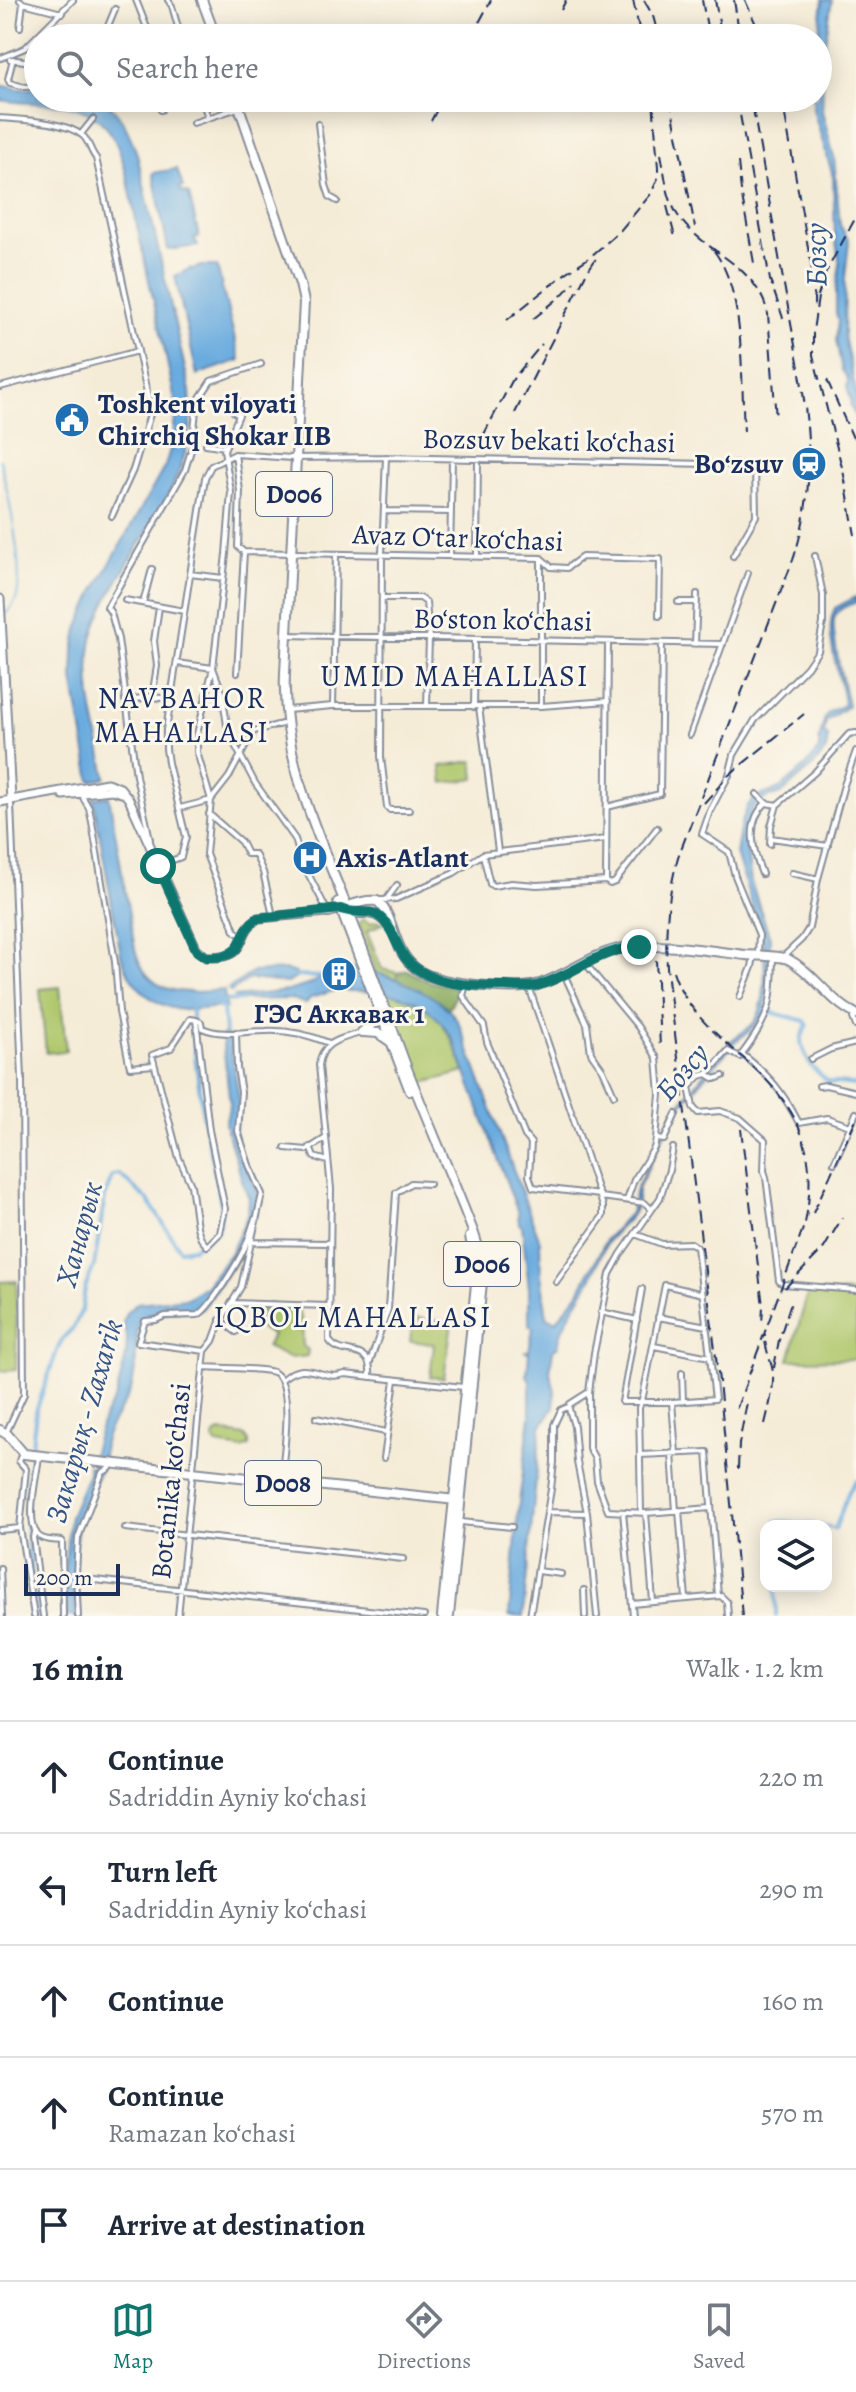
<!DOCTYPE html>
<meta charset="utf-8">
<style>
:root{--surface:#fff;--page:#f6f6f7;--text:#1f2937;--muted:#747a83;--line:#e0e1e3;--accent:#0f766e}
body{margin:0;font-family:Alegreya,serif;background:var(--page);color:var(--text)}
.controls{position:absolute;right:24px;bottom:24px;display:grid;overflow:hidden;border-radius:16px;box-shadow:0 4px 20px #0003}
.controls button{width:72px;height:72px;display:grid;place-items:center;padding:0;border:0;border-bottom:2px solid var(--line);background:var(--surface);color:var(--text);font:40px sans-serif}
.scale{position:absolute;left:24px;bottom:20px;width:96px;box-sizing:border-box;padding-left:8px;border:4px solid #1b2f5e;border-top:0;font-size:22px;line-height:28px;white-space:nowrap;color:#1b2f5e;-webkit-text-stroke:6px #fbf7ec;paint-order:stroke}
.stop{position:absolute;width:24px;height:24px;margin:-18px;border:6px solid #0f766e;border-radius:50%;background:#fff}
.stop.end{background:#0f766e;border-color:#fff;box-shadow:0 2px 8px #0008}
.list{margin:0;padding:0;list-style:none}
h2{display:flex;justify-content:space-between;align-items:center;height:104px;margin:0;padding:0 32px;font-size:34px}
h2 small{font-size:26px;font-weight:400;color:var(--muted)}
.list li{display:grid;grid-template-columns:52px 1fr auto;gap:24px;align-items:center;box-sizing:border-box;height:112px;padding:0 32px;border-top:2px solid var(--line)}
.list b{display:block;font-size:30px;white-space:nowrap}
.list p{margin:0;font-size:26px;white-space:nowrap;color:var(--muted)}
.list em{font-size:26px;font-style:normal;color:var(--muted)}
.icon{flex:none;width:44px;height:44px;fill:none;stroke:currentColor;stroke-width:2;stroke-linecap:round;stroke-linejoin:round}
.map{position:relative;flex:none;width:856px;height:1616px;overflow:hidden}
.search{position:absolute;background:var(--surface);box-shadow:0 4px 20px #0003;left:24px;right:24px;top:24px;height:88px;display:flex;align-items:center;gap:20px;box-sizing:border-box;padding:0 28px;border-radius:44px;color:var(--muted);font-size:30px}
.sheet{height:664px;background:var(--surface)}
nav{display:flex;justify-content:space-around;align-items:center;box-sizing:border-box;height:112px;border-top:2px solid var(--line);background:var(--surface);font-size:22px;color:var(--muted)}
nav a{display:grid;justify-items:center;gap:4px}
nav .on{color:var(--accent)}
.map>svg:first-child{display:block}
</style>
<div class="map">
<svg width="856" height="1616" viewBox="0 0 856 1616">
<rect width="100%" height="100%" fill="#fbf7ec"/>
<filter id="ink" filterUnits="userSpaceOnUse"><feTurbulence type="fractalNoise" baseFrequency=".0125" numOctaves="2"/><feDisplacementMap in="SourceGraphic" scale="16" xChannelSelector="R" yChannelSelector="G"/><feConvolveMatrix kernelMatrix="1 2 1 2 8 2 1 2 1" color-interpolation-filters="sRGB"/></filter>
<filter id="wash" filterUnits="userSpaceOnUse"><feTurbulence type="fractalNoise" baseFrequency=".006" numOctaves="4" result="noise"/><feDisplacementMap in="SourceGraphic" scale="32" xChannelSelector="R" yChannelSelector="G"/><feGaussianBlur stdDeviation="1.8" result="paint"/><feColorMatrix in="noise" values="0 0 0 0 0 0 0 0 0 0 0 0 0 0 0 0 0 1.4 0 .05"/><feComposite in="paint" operator="in"/></filter>
<g filter="url(#wash)">
<rect width="100%" height="100%" fill="#f5ecd7"/>
<path fill="#b0c86d" stroke="#667c66" stroke-width="2" d="M473,761L475,779L443,783L441,766Z
M363,919L370,923L378,921L384,923L367,931L382,969L398,973L396,980L377,974L359,923Z
M60,987L66,1051L46,1053L40,989Z
M384,992C433,998 450,1029 465,1072L419,1084Z
M17,1281L16,1370L0,1371V1282Z
M808,1292L856,1293V1359L789,1360Z
M268,1304L296,1307C304,1318 302,1332 303,1346L308,1350L307,1356L289,1358L266,1347L272,1335L259,1328L262,1308Z
M413,1318L452,1322L444,1378L430,1377L434,1344L410,1341Z
M220,1432L245,1436L249,1441V1446L243,1449L217,1445L213,1439L216,1434Z"/>
<path fill="#8cac60" stroke="#546e5f" stroke-width="2" d="M407,970L428,981L455,987L456,995L449,1008L417,989L396,980L398,973Z"/>
<path fill="#6bacdf" stroke="#436e9e" stroke-width="2" d="M823,0H832L825,44L822,111L834,157L840,225L849,241L845,278L844,336L856,392V418L850,404L851,401L847,388L848,379L842,370L836,340L838,320L836,314V291L840,264L835,237L833,176L813,109V98H818V40Z
M0,85L19,89L38,88V98C52,98 84,95 96,98C119,104 130,135 137,154L190,391C191,410 192,428 187,446C177,490 143,537 120,577C108,598 95,620 91,644C84,688 99,735 106,778L91,781L73,679L74,650L78,629L94,592L165,466L173,439L176,407C166,351 152,296 140,240C133,209 129,174 117,145C112,133 105,124 95,117C67,98 32,106 0,100Z
M177,169L183,187L180,188L181,191L189,194L199,237L194,238L198,246L168,250L153,173Z
M200,266H217L240,360L197,375L175,276L191,268L192,270Z
M856,597V602C848,606 838,608 835,616C829,629 845,689 848,706L826,721L824,733L828,736L826,750L815,764L781,794L766,798L753,807L745,834L751,882L770,938L765,1014L750,1031L736,1041L676,1111L638,1188C638,1224 620,1220 606,1245C600,1256 596,1268 591,1279C579,1301 562,1321 558,1346L553,1350L550,1372L555,1391L554,1407L541,1427L523,1616H509L519,1502L530,1417V1382L527,1375L529,1353L524,1351H529L533,1327L529,1325V1288L522,1226L519,1224L518,1213L454,1041C427,994 393,991 344,991V968C380,969 438,991 458,1021L540,1241L541,1274L547,1317L556,1321L578,1294L607,1238L631,1212L636,1189L674,1111L731,1041C739,1033 749,1030 755,1021C767,1005 765,960 763,940L736,854L741,824L748,805L755,798L782,787L807,765L819,749V740L825,717L829,712L844,705C842,676 822,635 835,608Z
M109,796L135,949C147,997 184,994 224,990L226,1008C213,1006 200,1010 187,1010C155,1009 129,985 121,955L93,798Z
M334,968V991L310,998L306,1004L292,999L240,1000L235,997L288,991L311,984Z
M286,970L296,973V978L287,983L249,979L231,992L228,989L253,972Z
M225,1034L229,1037L239,1097V1114L234,1132L241,1157L257,1189L258,1197L255,1215L242,1252L202,1309L150,1314L139,1320C135,1342 138,1367 131,1389C123,1412 98,1433 104,1459L91,1458L103,1419L116,1396L126,1356L127,1337L123,1323L126,1313L137,1303L187,1298L206,1285L231,1252L248,1214L249,1198L244,1187L225,1124L230,1104L222,1035Z
M88,1466L101,1468C91,1491 78,1515 76,1540C73,1565 75,1591 76,1616H67L64,1573L70,1516L88,1473Z"/>
<g fill="none" stroke-linecap="round" stroke-linejoin="round">
<path stroke="#6bacdf" stroke-width="2" d="M0,460C8,491 24,566 17,596C15,605 9,610 3,616"/>
<path stroke="#6bacdf" stroke-width="4" d="M293,976L326,977L334,980
M223,1001L242,1000
M218,1006L223,1007L225,1033
M766,1011L805,1021L807,1026L802,1036L801,1044L810,1065L828,1082L856,1085
M777,1526L776,1521H789L822,1526
M826,1527L835,1529L849,1491L856,1481
M776,1586V1616
M36,1616L27,1537L26,1496L36,1411L58,1348L63,1338L74,1327L82,1309L85,1288L94,1266L105,1197L112,1176L120,1175L148,1200L180,1250L193,1248L217,1231L222,1209L203,1115L192,1032V1004"/>
</g>
</g>
<g filter="url(#ink)">
<g fill="none" stroke-linecap="round" stroke-linejoin="round">
<defs>
<path id="minor" d="M136,0L151,38
M168,0L172,6L181,38
M23,3L62,13
M20,27L23,3L20,0
M103,38L115,9
M1,58L25,48L73,0
M10,59L38,63
M13,59L8,79L10,83L25,87L38,86
M157,98L161,110
M201,98L208,117
M0,118C23,120 65,121 83,136C89,141 90,151 96,158L151,411L133,470L112,516
M193,123L235,109
M318,124L326,185L330,197L337,201
M81,134L93,119
M0,387L138,351
M230,396L237,400L234,412L239,415L224,450L231,492L226,554L213,668L197,734V752L211,800L206,854L235,931L242,936
M206,444L225,447
M235,454L240,491L238,547L244,552L237,673
M386,457L382,554L381,757L387,807L390,810H409
M384,511L451,512
M244,552L541,558L551,567L567,568L582,557L660,559L659,616
M450,556L452,459
M477,556L478,460
M190,574L223,578
M382,598H420L426,602L429,638L427,706
M125,600L184,611
M678,602H697
M143,603L152,569
M285,635L723,644
M695,644L697,594
M177,663L213,668L222,692L228,732L255,783L295,839L301,860L328,912
M152,697L157,666L154,641L159,607
M125,700L152,697L171,699
M333,706L336,554
M541,706V558
M474,707L475,640
M479,707L498,851
M287,710L333,706H541L608,701
M690,735L748,573
M81,794L89,808L92,822L115,962L119,1012L129,1063L130,1067L154,1065
M757,794L766,803
M607,807L660,794L662,643
M180,808L211,800L229,777L254,731L282,724
M209,814L241,842L247,854H255L263,872L273,916
M771,838L828,846
M150,839L136,776L118,639L111,613L107,607L185,470L192,447L197,402L211,381L261,364
M770,844L771,826L777,805
M483,855L490,884L493,886L511,883L537,885L606,881L610,884L615,882L657,828
M160,865L181,857L186,837L168,763L166,749V730L205,478L211,466L235,454L292,458L386,457L755,465L756,516L733,556
M792,873L818,879
M762,874C753,851 745,822 766,803L777,805L815,772L849,734L856,733
M606,881L608,642
M376,900L396,899L454,873L483,854L606,839
M386,900L397,885
M758,955L759,935L735,876L729,852L702,834L710,811L729,775L734,755L755,720L807,667L818,651L823,623V595L815,556
M784,956L802,939L809,928L818,879L844,785L856,751
M773,957C772,1004 771,1015 742,1054C771,1077 782,1091 799,1123L827,1118L850,1126
M585,963L638,1027L657,1058L660,1094L656,1139L654,1148L634,1180L627,1200
M564,974L587,1024L591,1053L603,1070L614,1095
M466,984L463,996L484,1026L487,1042L525,1136L531,1143L529,1176L533,1187L600,1195
M529,987L603,1206V1216L556,1282
M740,997L752,967L754,956
M854,1014L853,1018L856,1026
M196,1020L209,1130L225,1209L220,1233L207,1246L201,1239L197,1227L191,1185L179,1158L152,1055L171,1048L190,1019C195,1019 197,1020 201,1022L202,1028C223,1037 244,1031 266,1031C287,1030 309,1035 329,1043
M360,1033C341,1039 322,1041 319,1065L331,1189L329,1340C341,1360 373,1341 370,1377
M740,1057L728,1051L707,1074L700,1076L689,1087L693,1107L698,1113L720,1111L740,1118L765,1140L764,1171L766,1177L779,1281L783,1284L856,1290
M811,1059L831,1049L856,1043
M707,1074L715,1079L723,1076
M819,1086L826,1085L856,1092
M656,1139L664,1140L676,1114
M310,1147L314,1157L328,1161
M285,1148L307,1150L326,1138
M673,1148L669,1170L660,1198L621,1254L610,1274L594,1353L589,1392V1448L595,1459L597,1481L608,1511L646,1513L711,1508
M834,1163L856,1113
M601,1197L645,1203L651,1209
M635,1234L662,1244L691,1243L697,1247L715,1399L672,1402H622L642,1289
M252,1242L330,1243
M232,1303L329,1306
M601,1312L637,1320
M658,1317L707,1326
M220,1320L236,1332
M654,1346L710,1357
M205,1351L213,1341L220,1322L241,1287L262,1194L249,1165L238,1131L241,1092L237,1068L236,1032
M205,1351L138,1342L145,1321L156,1320L165,1316L198,1315C210,1309 238,1262 244,1249C249,1239 251,1228 255,1219
M370,1362L388,1309L396,1193L411,1183L429,1184
M203,1367C219,1368 261,1368 273,1372C296,1381 283,1459 281,1480
M682,1373L683,1402
M281,1380C308,1357 320,1382 345,1374L463,1387
M589,1392L570,1404L569,1409L574,1426L577,1462L587,1513L597,1616
M672,1402L676,1453
M316,1418L386,1432
M6,1433L24,1394L22,1079L11,804
M22,1452L19,1461L26,1469L20,1528L34,1616
M672,1453L676,1511
M640,1455L707,1452L718,1596
M39,1456C38,1472 22,1530 42,1538C48,1541 57,1540 62,1541L63,1616
M384,1458L395,1380
M679,1510L686,1599
M547,1512L587,1513
M623,1512L633,1616
M641,1512L639,1408L643,1396L665,1285L703,1294
M646,1513L653,1602
M461,1522L512,1527
M125,1528L403,1559
M0,1530L20,1528
M36,1532L33,1537L43,1616
M0,1568L2,1616
M538,1571L561,1574
M76,1578L424,1616
M584,1590L585,1616
M632,1604L721,1596L727,1602L728,1616
M78,1616L76,1574L78,1538L102,1473L110,1468L111,1464
M178,1616L205,1351
M530,1616L551,1489L554,1462V1425L561,1410L568,1407"/>
<path id="secondary" d="M0,599L11,800
M63,795L112,790L121,793
M0,802L107,783L120,788L129,799L196,948L206,957C251,959 234,934 258,918L328,912"/>
<path id="primary" d="M202,0L216,38
M236,98L300,284L304,302L285,673C281,765 323,844 355,928C373,975 390,1023 408,1071C429,1125 453,1179 474,1234L481,1256L482,1282L449,1616
M338,902L410,1091
M328,912C345,909 360,899 377,901C397,917 390,953 421,972C442,984 517,992 540,984C567,975 591,955 618,949C653,941 710,951 746,955C760,956 774,955 788,959C814,973 829,1001 856,1014
M347,912C366,915 374,908 388,925
M362,1032L374,1023L378,1009
M364,1032L378,1033L391,1042
M0,1430L8,1435L24,1454L456,1500
M442,1616L476,1284L475,1260L470,1237"/>
</defs>
<use href="#minor" stroke="#888e9a" stroke-width="8"/>
<use href="#secondary" stroke="#888e9a" stroke-width="11"/>
<use href="#primary" stroke="#888e9a" stroke-width="12"/>
<use href="#minor" stroke="#fff" stroke-width="4"/>
<use href="#secondary" stroke="#fff" stroke-width="7"/>
<use href="#primary" stroke="#fff" stroke-width="8"/>
<path stroke="#1b2f5e" stroke-width="2" stroke-dasharray="12 6" stroke-linecap="butt" d="M633,0L641,38
M644,0L653,16L659,38
M702,0L709,38
M715,0L722,38
M734,0L740,38
M745,0L762,38
M561,10L566,0
M471,38L491,0
M670,98L695,227
M737,98L770,280L783,318
M782,98L814,282V307
M431,121L443,98
M661,154C665,173 666,196 677,214C702,253 756,262 768,314L776,419
M738,162L741,191L754,263
M667,206L675,237
M714,251C746,292 741,382 744,432
M818,296L826,272L856,217
M818,297L813,331V355L844,475L855,535
M533,319L560,297L574,282
M507,320L566,273L590,257L619,232L651,194L658,178V168L653,98
M827,380L853,438
M515,413L587,272L597,257
M483,436L513,379L542,344
M704,803L729,775L804,714
M656,960L660,1047
M673,971C685,1008 712,1031 741,1056C797,1104 820,1148 805,1223L735,1413
M741,1129L763,1306L762,1324
M813,1213L856,1119
M785,1288L824,1248L842,1218
M774,1368L779,1340L792,1299
M765,1424C769,1407 774,1390 773,1372C771,1359 764,1348 765,1334
M738,1469L739,1444L747,1402
M742,1616L719,1381L668,979C664,937 667,898 678,857L793,560C824,467 802,388 786,296C774,230 763,164 751,98"/>
</g>
</g>
<g fill="none" stroke-linecap="round" stroke-linejoin="round" filter="url(#ink)">
<path stroke="#0f766e" stroke-width="10" d="M158,866L197,951L206,957C251,959 233,934 258,918L341,909C355,915 370,908 381,918C394,929 396,947 407,960C430,986 473,986 505,986C515,987 526,988 536,986C573,976 600,948 639,947"/>
</g>
<defs>
<symbol id="civic-disc" viewBox="-11 -11 22 22"><circle r="9.5" fill="#1f6fb2" stroke="#fbf7ec"/><path d="M-.6-6.5H3V-4.5H.6V-3L4-1V1h2V6H-6V1h2V-1L-.6-3ZM-1.2 2.5V6h2.4V2.5Z" fill="#fff"/></symbol>
<symbol id="station-disc" viewBox="-11 -11 22 22"><circle r="9.5" fill="#1f6fb2" stroke="#fbf7ec"/><path d="M-3-6H3Q5-6 5-4V2Q5 4 3 4L4.5 6H3L1.5 4h-3L-3 6H-4.5L-3 4Q-5 4-5 2V-4Q-5-6-3-6ZM-3.5-4v3h7v-3ZM-3.5 1v1.5H-2V1ZM2 1v1.5H3.5V1Z" fill="#fff"/></symbol>
<symbol id="hospital-disc" viewBox="-11 -11 22 22"><circle r="9.5" fill="#1f6fb2" stroke="#fbf7ec"/><path d="M-5-5h3v3.5h4V-5h3V5h-3V1.5h-4V5h-3Z" fill="#fff"/></symbol>
<symbol id="building-disc" viewBox="-11 -11 22 22"><circle r="9.5" fill="#1f6fb2" stroke="#fbf7ec"/><path d="M-4-6H4V6H1V3H-1V6H-4ZM-2.5-4.3h1.7v1.8h-1.7ZM.8-4.3h1.7v1.8H.8ZM-2.5-1h1.7V.8h-1.7ZM.8-1h1.7V.8H.8Z" fill="#fff"/></symbol>
</defs>
<g fill-rule="evenodd">
<use href="#civic-disc" x="52" y="400" width="40" height="40"/>
<use href="#station-disc" x="789" y="444" width="40" height="40"/>
<use href="#hospital-disc" x="290" y="838" width="40" height="40"/>
<use href="#building-disc" x="319" y="954" width="40" height="40"/>
</g>
<g text-anchor="middle" dominant-baseline="central" stroke-width="6" stroke-linejoin="round" paint-order="stroke">
<g fill="#fbf7ec" stroke="#5e6b89" stroke-width="2">
<rect x="256" y="472" width="76" height="44" rx="6"/>
<rect x="444" y="1242" width="76" height="44" rx="6"/>
<rect x="245" y="1461" width="76" height="44" rx="6"/>
</g>
<g font-size="26" font-weight="bold" fill="#1b2f5e">
<text x="294" y="494">D006</text>
<text x="482" y="1264">D006</text>
<text x="283" y="1483">D008</text>
</g>
<g font-size="28" font-weight="bold" fill="#1b2f5e" stroke="#fbf7ec" text-anchor="start">
<text x="98" y="404">Toshkent viloyati<tspan x="98" dy="32">Chirchiq Shokar IIB</tspan></text>
<text x="783" y="464" text-anchor="end">Bo‘zsuv</text>
<text x="336" y="858">Axis-Atlant</text>
<text x="339" y="1014" text-anchor="middle">ГЭС Аккавак 1</text>
</g>
<g font-size="28" fill="#1b2f5e" stroke="#fbf7ec">
<text transform="translate(549 441) rotate(1)">Bozsuv bekati ko‘chasi</text>
<text transform="translate(458 538) rotate(2)">Avaz O‘tar ko‘chasi</text>
<text transform="translate(503 620) rotate(1)">Bo‘ston ko‘chasi</text>
<text transform="translate(171 1481) rotate(-84)">Botanika ko‘chasi</text>
</g>
<g font-size="30" font-style="italic" fill="#335485" stroke="#fbf7ec">
<text transform="translate(816 255) rotate(-91)">Бозсу</text>
<text transform="translate(682 1072) rotate(-50)">Бозсу</text>
<text transform="translate(79 1234) rotate(-75)">Ханарык</text>
<text transform="translate(84 1421) rotate(-74)">Закарық - Zaxarik</text>
</g>
<g font-size="30" letter-spacing="2" fill="#1b2f5e" stroke="#fbf7ec">
<text x="455" y="676">UMID MAHALLASI</text>
<text x="182" y="698">NAVBAHOR<tspan x="182" dy="34">MAHALLASI</tspan></text>
<text x="353" y="1317">IQBOL MAHALLASI</text>
</g>
</g>
</svg>
<div class="controls">
<button><svg class="icon" aria-label="layers" viewBox="0 0 24 24"><path d="M12 4l9 5-9 5-9-5zM3 14l9 5 9-5"/></svg></button>
</div>
<div class="scale">200 m</div>
<div class="stop" style="left:158px;top:866px"></div>
<div class="stop end" style="left:639px;top:947px"></div>
<div class="search"><svg class="icon" aria-label="search" viewBox="0 0 24 24"><circle cx="10" cy="10" r="6"/><path d="M15 15l6 6"/></svg>Search here</div>
</div>
<section class="sheet">
<h2>16 min<small>Walk · 1.2 km</small></h2>
<ul class="list">
<li><svg class="icon" aria-label="ahead" viewBox="0 0 24 24"><path d="M12 20V5M6 11l6-6 6 6"/></svg><div><b>Continue</b><p>Sadriddin Ayniy ko‘chasi</p></div><em>220 m</em></li>
<li><svg class="icon" aria-label="left" viewBox="0 0 24 24"><path d="M17 20v-9H6M10 6l-5 5 5 5"/></svg><div><b>Turn left</b><p>Sadriddin Ayniy ko‘chasi</p></div><em>290 m</em></li>
<li><svg class="icon" aria-label="ahead" viewBox="0 0 24 24"><path d="M12 20V5M6 11l6-6 6 6"/></svg><div><b>Continue</b></div><em>160 m</em></li>
<li><svg class="icon" aria-label="ahead" viewBox="0 0 24 24"><path d="M12 20V5M6 11l6-6 6 6"/></svg><div><b>Continue</b><p>Ramazan ko‘chasi</p></div><em>570 m</em></li>
<li><svg class="icon" aria-label="arrive" viewBox="0 0 24 24"><path d="M6 21V4h12l-3 4 3 4H6"/></svg><div><b>Arrive at destination</b></div></li>
</ul>
</section>
<nav>
<a class="on"><svg class="icon" aria-label="map" viewBox="0 0 24 24"><path d="M3 6l6-2 6 2 6-2v14l-6 2-6-2-6 2zM9 4v14M15 6v14"/></svg>Map</a>
<a><svg class="icon" aria-label="directions" viewBox="0 0 24 24"><path d="M12 3l9 9-9 9-9-9zM9 14v-3h6M13 9l2 2-2 2"/></svg>Directions</a>
<a><svg class="icon" aria-label="saved" viewBox="0 0 24 24"><path d="M7 4h10v16l-5-4-5 4z"/></svg>Saved</a>
</nav>
